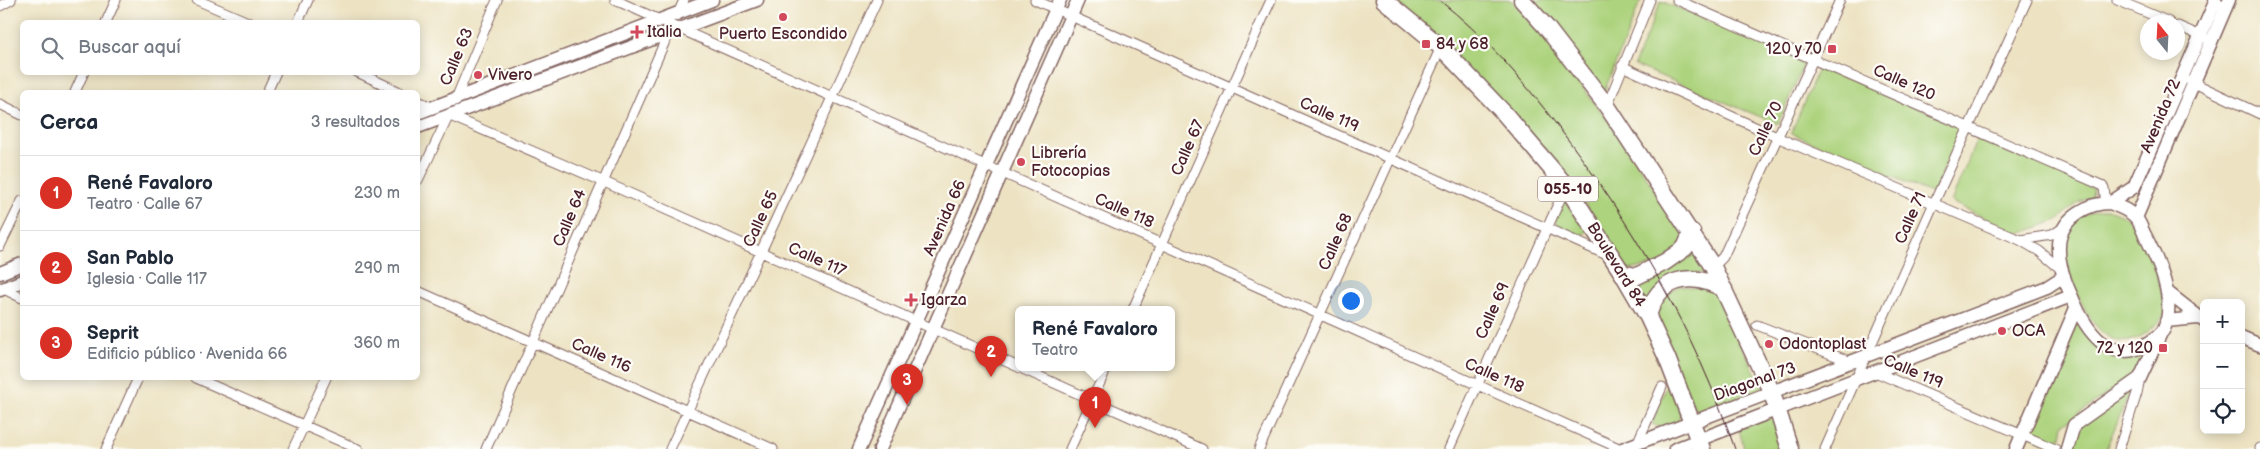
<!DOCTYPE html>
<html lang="es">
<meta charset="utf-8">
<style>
:root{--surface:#fff;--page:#f6f6f7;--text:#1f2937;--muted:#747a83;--line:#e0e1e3;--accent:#d93025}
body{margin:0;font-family:"Balsamiq Sans",sans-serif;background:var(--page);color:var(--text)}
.controls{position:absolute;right:15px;bottom:15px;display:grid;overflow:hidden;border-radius:8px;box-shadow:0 2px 12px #0003}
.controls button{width:45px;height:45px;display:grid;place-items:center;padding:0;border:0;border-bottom:1px solid var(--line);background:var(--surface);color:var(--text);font:25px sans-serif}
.compass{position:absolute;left:2140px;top:15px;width:45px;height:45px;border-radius:50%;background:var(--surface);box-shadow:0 2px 12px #0003;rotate:342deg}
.you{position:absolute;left:1350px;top:300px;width:18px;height:18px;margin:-12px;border:4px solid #fff;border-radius:50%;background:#1a73e8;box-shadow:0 0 0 8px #1a73e833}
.badge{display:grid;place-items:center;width:32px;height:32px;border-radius:50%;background:var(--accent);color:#fff;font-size:16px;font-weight:700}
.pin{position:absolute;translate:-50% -41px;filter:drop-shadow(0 1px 2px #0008)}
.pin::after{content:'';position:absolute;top:26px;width:18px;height:15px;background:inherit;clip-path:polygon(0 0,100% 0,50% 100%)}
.popup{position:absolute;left:1015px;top:306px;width:160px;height:65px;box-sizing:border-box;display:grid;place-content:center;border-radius:8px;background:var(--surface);filter:drop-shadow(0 1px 4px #0005);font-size:16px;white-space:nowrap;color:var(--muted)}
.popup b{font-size:19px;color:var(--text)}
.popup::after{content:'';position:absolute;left:50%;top:100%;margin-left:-10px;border:10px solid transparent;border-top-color:var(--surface)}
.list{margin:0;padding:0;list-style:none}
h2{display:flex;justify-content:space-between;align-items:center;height:65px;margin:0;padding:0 20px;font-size:21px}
h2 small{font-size:16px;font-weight:400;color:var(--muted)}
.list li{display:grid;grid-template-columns:32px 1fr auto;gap:15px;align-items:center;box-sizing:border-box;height:75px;padding:0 20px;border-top:1px solid var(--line)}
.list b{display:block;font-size:19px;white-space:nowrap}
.list p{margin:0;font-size:16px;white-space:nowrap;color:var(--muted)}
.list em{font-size:16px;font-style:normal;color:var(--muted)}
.icon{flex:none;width:28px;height:28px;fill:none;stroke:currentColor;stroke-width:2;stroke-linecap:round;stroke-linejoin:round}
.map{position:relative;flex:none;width:2260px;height:449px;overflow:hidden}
.search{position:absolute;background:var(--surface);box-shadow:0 2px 12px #0003;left:20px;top:20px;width:400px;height:55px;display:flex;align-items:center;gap:12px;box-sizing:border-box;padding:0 18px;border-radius:8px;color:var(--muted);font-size:19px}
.panel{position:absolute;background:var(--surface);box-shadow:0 2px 12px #0003;left:20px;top:90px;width:400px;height:290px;border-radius:8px}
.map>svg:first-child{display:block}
</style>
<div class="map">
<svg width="2260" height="449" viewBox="0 0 2260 449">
<rect width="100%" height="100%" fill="#fdfcf7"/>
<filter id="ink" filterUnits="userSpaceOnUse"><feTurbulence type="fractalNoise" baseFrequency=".02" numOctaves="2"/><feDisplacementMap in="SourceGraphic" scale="10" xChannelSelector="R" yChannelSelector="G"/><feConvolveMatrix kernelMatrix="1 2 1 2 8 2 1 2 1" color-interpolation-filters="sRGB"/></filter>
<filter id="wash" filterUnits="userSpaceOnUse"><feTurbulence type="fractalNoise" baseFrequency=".0096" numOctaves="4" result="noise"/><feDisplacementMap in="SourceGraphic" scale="20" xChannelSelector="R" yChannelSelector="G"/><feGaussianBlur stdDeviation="1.12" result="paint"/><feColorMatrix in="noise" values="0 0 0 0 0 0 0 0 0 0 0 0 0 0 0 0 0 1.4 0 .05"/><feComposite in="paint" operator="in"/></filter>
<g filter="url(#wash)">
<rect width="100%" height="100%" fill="#ede3c3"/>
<path fill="#add37e" stroke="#7c7954" d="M1393,0H1511L1540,32L1609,122L1685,235L1686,242L1659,264L1628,270L1584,202Z
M1527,0H1641L1604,92Z
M1661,1L1805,61L1778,124L1634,65Z
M1820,65L1962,127L1933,194L1791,133Z
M1979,134L2093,188L2092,197L2077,203L2058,220L2019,234L1951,202Z
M1564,197L1587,232L1581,235L1557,225L1555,218Z
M2107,209C2116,212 2125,215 2131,222C2152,247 2159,283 2166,313C2126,364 2096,340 2076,290C2070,275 2064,258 2066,241C2067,234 2071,226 2076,221C2083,212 2096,211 2107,209Z
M1691,248L1705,274C1675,269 1666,284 1645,303L1634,283Z
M1678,286L1708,288L1716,295L1763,388L1697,413L1653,321L1656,304Z
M2075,320L2088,337L2101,348H2150L2135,374L2063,425L2059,449H2057L2031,436Z
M1667,379L1681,413L1678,421L1662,428L1652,424L1666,388Z
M2131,389L2106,449H2073L2077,428Z
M1775,416L1783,449H1744L1739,429Z"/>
</g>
<g filter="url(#ink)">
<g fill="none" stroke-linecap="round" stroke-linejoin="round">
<defs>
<path id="street" d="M197,0L248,22
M615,0L1621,449
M1035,0L1609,256
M1677,0L2101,185L2104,188L2106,203
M2117,0L2169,22
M0,6L11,0
M677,16L684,0
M106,22L116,0
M298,22L308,0
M2178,26L2205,38
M1622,66L1779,138L2020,240L2039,251L2062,270
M357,72L400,92
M2190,81L2260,114
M75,92L84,72
M267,92L276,72
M418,101L434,108
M455,101L497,0
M0,104L22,115
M1607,106L1650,0
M448,115L602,181L1202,449
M418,180L450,113
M2020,240L2052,235L2063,228
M0,246L22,201
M1713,267L1723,257L1840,0
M0,287L22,298
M418,291L773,449
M1133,309L1271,0
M1757,325L1854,363
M1873,371L2055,449
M196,378L358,449
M1636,446L1662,387
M106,449L138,378
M293,449L326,378
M486,449L669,32
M670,449L877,0
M1070,449L1107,367
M1259,449L1441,47
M1449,449L1566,186
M1825,449L1934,203L2027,0
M2119,449L2137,393L2140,378
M2260,449V448"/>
<path id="secondary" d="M418,113L712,0
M418,127L757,0
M2110,203C2119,207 2130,210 2136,218C2140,222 2142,230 2145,235C2158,261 2177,299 2164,329C2161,335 2155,338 2150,342C2110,369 2085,329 2072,297C2064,280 2056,257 2060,238C2065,216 2089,203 2110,203Z
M2110,203L2134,187L2216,0
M2136,218L2229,0
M0,273L22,264
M0,290L22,281
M2167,292L2204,321
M2166,321L2198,318
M2241,337L2260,345
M859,449L1060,0
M880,449L1078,0
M1622,449C1764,395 1906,342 2047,287L2064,276
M1675,449L2071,296
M2016,449L2076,308
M2067,449L2074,425L2140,378L2160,335"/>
<path id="highway" d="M1384,0L1441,47L1504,113L1566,186L1623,274L1648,317L1667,358L1702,449
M1522,0L1546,27L1607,106L1713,267L1772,393L1790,449
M1623,274L1637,276L1665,262L1685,248L1692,232
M1648,317C1657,277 1691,271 1724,289"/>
</defs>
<use href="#street" stroke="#836460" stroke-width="11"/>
<use href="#secondary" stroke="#836460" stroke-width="15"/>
<use href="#highway" stroke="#836460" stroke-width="19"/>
<use href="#street" stroke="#fff" stroke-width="9"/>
<use href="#secondary" stroke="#fff" stroke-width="12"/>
<use href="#highway" stroke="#fff" stroke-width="16"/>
<path stroke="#4a1f2b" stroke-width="1" d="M1439,0C1484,35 1522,79 1556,124C1632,222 1695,332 1735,449"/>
</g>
</g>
<g fill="#d1495b" stroke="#fdfcf7" stroke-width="2">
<circle cx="783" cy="17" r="5"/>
<path d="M634.5 24.5h5v5h5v5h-5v5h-5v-5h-5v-5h5z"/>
<rect x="1421" y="39" width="10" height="10" rx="2.5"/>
<rect x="1827" y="44" width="10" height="10" rx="2.5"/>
<circle cx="478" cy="75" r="5"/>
<circle cx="1021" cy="162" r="5"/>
<path d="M908.5 292.5h5v5h5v5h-5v5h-5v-5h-5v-5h5z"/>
<circle cx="2002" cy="331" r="5"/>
<circle cx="1769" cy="344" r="5"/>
<rect x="2158" y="343" width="10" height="10" rx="2.5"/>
</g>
<g text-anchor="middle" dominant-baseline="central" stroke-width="4.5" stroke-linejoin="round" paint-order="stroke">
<rect fill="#fdfcf7" stroke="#806168" stroke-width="1" x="1538" y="176.5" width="60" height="25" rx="4"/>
<g font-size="15" font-weight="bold" fill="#4a1f2b">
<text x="1568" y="189">055-10</text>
</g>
<g font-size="16" fill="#4a1f2b" stroke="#fdfcf7" text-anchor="start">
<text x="647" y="32">Italia</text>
<text x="783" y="34" text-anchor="middle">Puerto Escondido</text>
<text x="1436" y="44">84 y 68</text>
<text x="1822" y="49" text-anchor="end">120 y 70</text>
<text x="488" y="75">Vivero</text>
<text x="1031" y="153">Librería<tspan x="1031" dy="18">Fotocopias</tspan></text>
<text x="921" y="300">Igarza</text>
<text x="2012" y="331">OCA</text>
<text x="1779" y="344">Odontoplast</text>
<text x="2153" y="348" text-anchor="end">72 y 120</text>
</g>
<g font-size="16" fill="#4a1f2b" stroke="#fdfcf7">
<text transform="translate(457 57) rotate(-67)">Calle 63</text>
<text transform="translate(1904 83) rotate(24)">Calle 120</text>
<text transform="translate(1329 115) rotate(24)">Calle 119</text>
<text transform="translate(2161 116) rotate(-67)">Avenida 72</text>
<text transform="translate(1766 129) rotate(-65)">Calle 70</text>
<text transform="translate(1188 148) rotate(-66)">Calle 67</text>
<text transform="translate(1124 211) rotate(24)">Calle 118</text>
<text transform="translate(570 218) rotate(-67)">Calle 64</text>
<text transform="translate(945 218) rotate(-66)">Avenida 66</text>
<text transform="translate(1911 218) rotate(-66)">Calle 71</text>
<text transform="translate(761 219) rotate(-65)">Calle 65</text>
<text transform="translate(1336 242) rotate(-66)">Calle 68</text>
<text transform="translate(817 260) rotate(24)">Calle 117</text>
<text transform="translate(1616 265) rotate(58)">Boulevard 84</text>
<text transform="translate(1493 311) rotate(-66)">Calle 69</text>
<text transform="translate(601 356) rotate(24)">Calle 116</text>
<text transform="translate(1913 372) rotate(23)">Calle 119</text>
<text transform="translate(1494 376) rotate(24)">Calle 118</text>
<text transform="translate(1755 382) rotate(-20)">Diagonal 73</text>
</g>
</g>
</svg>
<div class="controls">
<button>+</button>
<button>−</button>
<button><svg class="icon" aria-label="locate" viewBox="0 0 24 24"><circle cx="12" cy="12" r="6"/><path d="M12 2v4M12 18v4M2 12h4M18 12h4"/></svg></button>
</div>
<svg class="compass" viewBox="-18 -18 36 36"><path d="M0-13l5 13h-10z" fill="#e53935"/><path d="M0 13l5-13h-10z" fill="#747a83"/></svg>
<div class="you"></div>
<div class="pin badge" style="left:1095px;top:428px">1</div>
<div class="popup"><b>René Favaloro</b>Teatro</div>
<div class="pin badge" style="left:991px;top:377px">2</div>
<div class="pin badge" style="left:907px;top:405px">3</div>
<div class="search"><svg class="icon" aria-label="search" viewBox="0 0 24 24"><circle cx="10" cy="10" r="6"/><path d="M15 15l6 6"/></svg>Buscar aquí</div>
<section class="panel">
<h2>Cerca<small>3 resultados</small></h2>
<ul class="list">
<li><span class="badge">1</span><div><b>René Favaloro</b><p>Teatro · Calle 67</p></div><em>230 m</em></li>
<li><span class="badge">2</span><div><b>San Pablo</b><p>Iglesia · Calle 117</p></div><em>290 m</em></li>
<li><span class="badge">3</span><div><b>Seprit</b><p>Edificio público · Avenida 66</p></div><em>360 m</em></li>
</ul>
</section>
</div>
